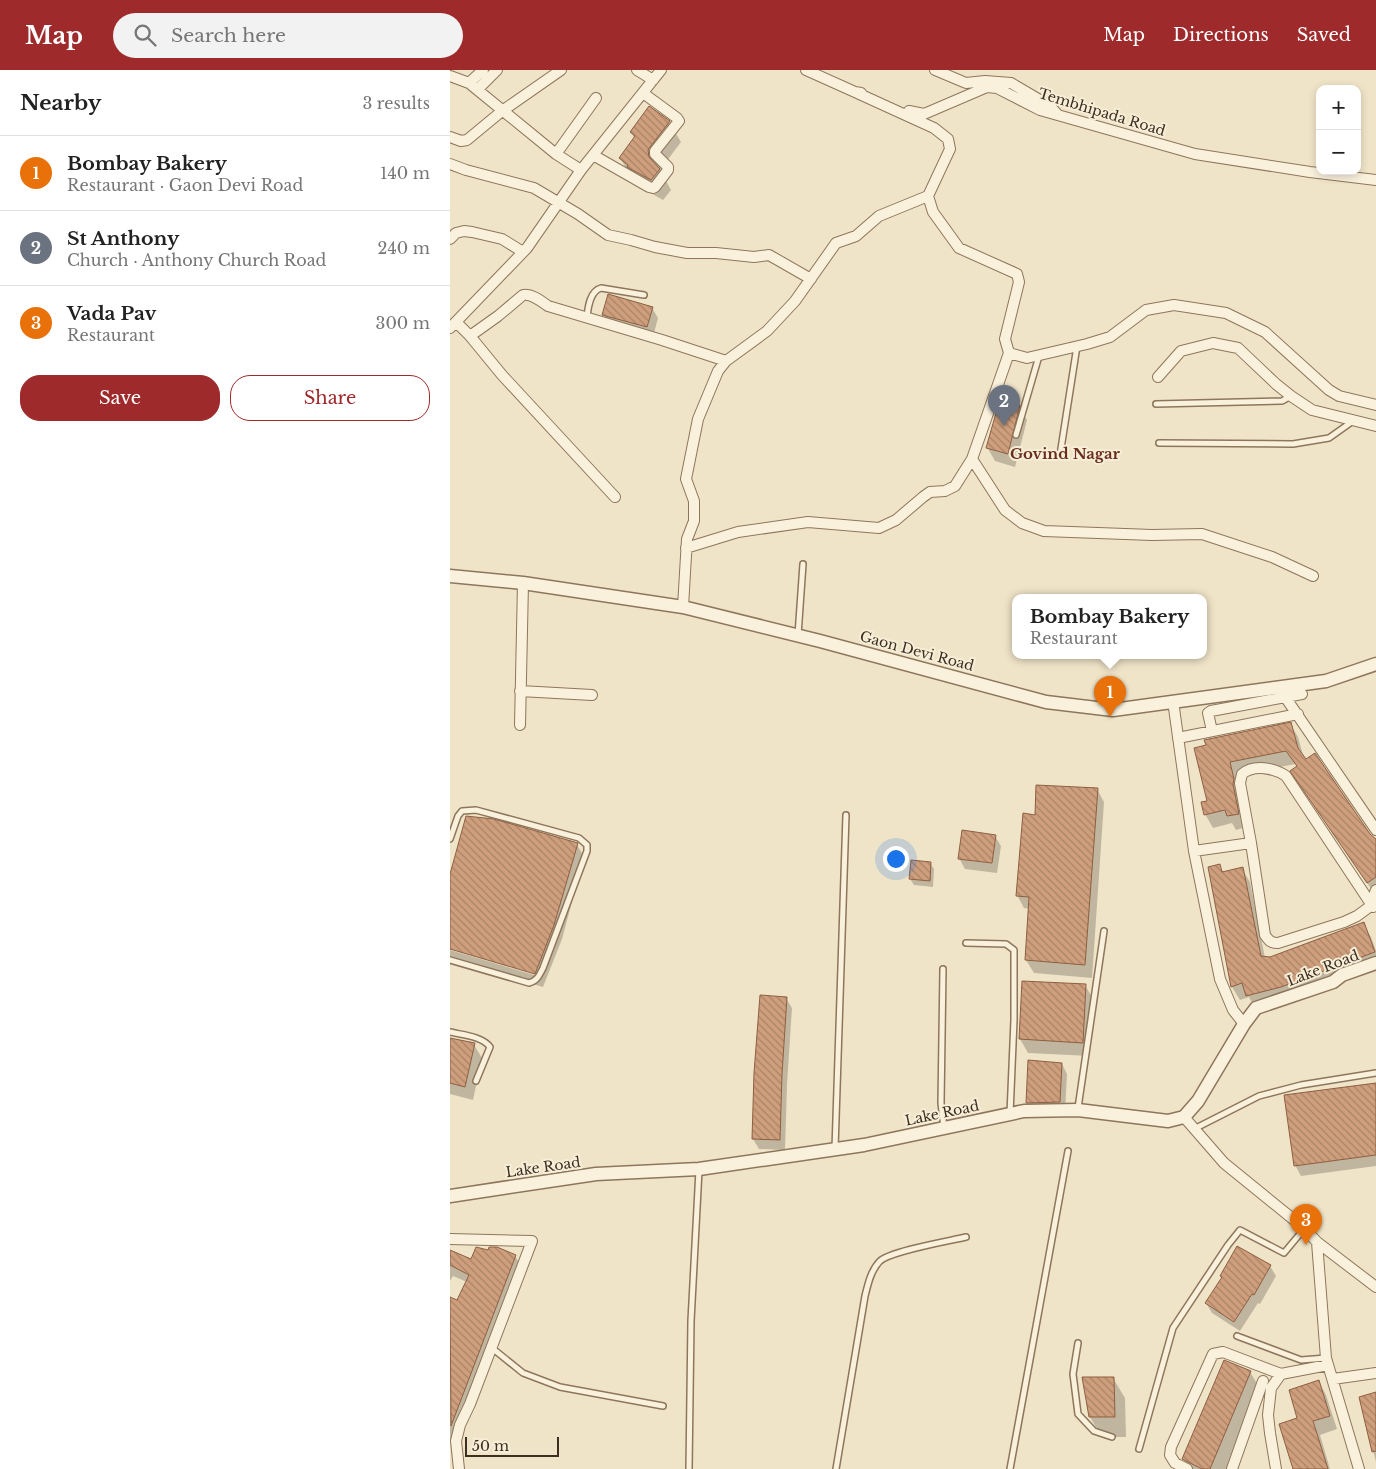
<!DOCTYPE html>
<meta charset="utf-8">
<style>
:root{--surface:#fff;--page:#f2f2f2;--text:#222;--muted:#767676;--line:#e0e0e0;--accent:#9e2a2b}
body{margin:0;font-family:"Libre Baskerville",serif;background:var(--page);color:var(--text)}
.controls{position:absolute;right:15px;top:15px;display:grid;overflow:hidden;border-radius:10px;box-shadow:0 2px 8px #0003}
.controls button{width:45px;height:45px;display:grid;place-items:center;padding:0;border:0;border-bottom:1px solid var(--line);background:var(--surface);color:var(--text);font:25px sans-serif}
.scale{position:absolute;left:15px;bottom:12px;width:94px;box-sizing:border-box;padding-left:5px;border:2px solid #3d2e20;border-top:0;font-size:14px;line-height:18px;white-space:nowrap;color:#3d2e20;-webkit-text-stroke:4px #f7eed8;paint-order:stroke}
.you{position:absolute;left:445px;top:788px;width:18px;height:18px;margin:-12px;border:4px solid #fff;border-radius:50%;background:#1a73e8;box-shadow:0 0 0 8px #1a73e833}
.badge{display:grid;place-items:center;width:32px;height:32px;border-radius:50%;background:var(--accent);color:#fff;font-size:16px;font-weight:700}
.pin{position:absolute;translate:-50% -41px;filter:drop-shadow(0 1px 2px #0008)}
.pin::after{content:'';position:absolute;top:26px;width:18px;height:15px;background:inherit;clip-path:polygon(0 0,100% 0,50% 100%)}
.popup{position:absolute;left:562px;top:524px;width:195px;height:65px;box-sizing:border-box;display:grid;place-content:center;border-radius:10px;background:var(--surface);filter:drop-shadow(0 1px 4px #0005);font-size:16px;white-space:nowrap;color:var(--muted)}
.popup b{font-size:19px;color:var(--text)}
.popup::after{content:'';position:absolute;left:50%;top:100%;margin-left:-10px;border:10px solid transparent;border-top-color:var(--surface)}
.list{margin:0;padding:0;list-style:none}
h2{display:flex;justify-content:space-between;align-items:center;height:65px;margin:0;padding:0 20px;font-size:21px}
h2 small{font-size:16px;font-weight:400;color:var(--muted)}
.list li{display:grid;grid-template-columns:32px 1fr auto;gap:15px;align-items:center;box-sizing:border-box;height:75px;padding:0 20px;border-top:1px solid var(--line)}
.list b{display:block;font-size:19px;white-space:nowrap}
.list p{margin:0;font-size:16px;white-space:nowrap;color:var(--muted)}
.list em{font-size:16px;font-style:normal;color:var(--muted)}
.actions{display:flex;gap:10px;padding:15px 20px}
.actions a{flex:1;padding:11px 0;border:1px solid var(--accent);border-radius:20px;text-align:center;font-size:18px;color:var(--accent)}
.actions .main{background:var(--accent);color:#fff}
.icon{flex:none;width:28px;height:28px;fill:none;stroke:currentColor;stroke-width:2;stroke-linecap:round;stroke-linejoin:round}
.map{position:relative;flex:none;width:926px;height:1399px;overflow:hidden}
header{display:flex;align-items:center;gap:30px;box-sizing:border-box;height:70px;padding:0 25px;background:var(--accent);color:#fff}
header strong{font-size:24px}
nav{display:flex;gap:28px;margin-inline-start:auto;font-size:18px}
.search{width:350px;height:45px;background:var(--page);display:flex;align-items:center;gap:12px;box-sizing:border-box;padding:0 18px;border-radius:28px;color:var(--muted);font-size:19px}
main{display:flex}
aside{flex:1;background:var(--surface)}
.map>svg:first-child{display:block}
</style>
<header>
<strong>Map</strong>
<div class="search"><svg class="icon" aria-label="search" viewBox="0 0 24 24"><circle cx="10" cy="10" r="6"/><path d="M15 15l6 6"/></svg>Search here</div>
<nav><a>Map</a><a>Directions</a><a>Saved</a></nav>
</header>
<main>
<aside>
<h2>Nearby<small>3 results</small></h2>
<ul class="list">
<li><span class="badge" style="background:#e8710a">1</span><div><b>Bombay Bakery</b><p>Restaurant · Gaon Devi Road</p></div><em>140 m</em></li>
<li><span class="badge" style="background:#6b7280">2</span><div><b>St Anthony</b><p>Church · Anthony Church Road</p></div><em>240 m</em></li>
<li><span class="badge" style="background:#e8710a">3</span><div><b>Vada Pav</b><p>Restaurant</p></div><em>300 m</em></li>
</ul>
<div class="actions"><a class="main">Save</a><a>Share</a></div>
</aside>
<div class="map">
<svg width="926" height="1399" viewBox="0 0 926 1399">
<defs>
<pattern id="building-back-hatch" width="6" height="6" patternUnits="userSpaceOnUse" patternTransform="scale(1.25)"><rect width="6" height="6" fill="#cf9f7d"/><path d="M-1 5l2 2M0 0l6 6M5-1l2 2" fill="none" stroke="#a98266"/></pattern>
</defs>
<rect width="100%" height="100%" fill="#f0e4c8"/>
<path fill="#0003" d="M219,52L231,72L210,100L221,120L213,130L190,117L182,108L170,88L185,69L181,62Z
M202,238L208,248L203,267L159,254L154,244Z
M569,336L577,350L565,397L545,391L537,377Z
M840,654L848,667L854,689L926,771V826L850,714L847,697L845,694L786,706L796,757L786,760L782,753L763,758L755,744L758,731L745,679Z
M647,719L654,732L642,908L584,903L576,890L580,839L574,838L567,825L586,747Z
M545,766L551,776L547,803L515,799L509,788Z
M126,773L134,787L112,869L93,917L0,890V880L91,907V904L0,878V809Z
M480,793L484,799L483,817L464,815L460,809Z
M769,795L774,803L792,799L800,812L815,888L820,889L913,854L921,867L926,881V898L805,939L799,927L790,930L782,917Z
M635,915L643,929L640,986L578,983L570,969Z
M336,928L342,938L337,1015L335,1080L309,1079L303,1069Z
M0,969L24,975L32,988L23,1030L0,1024Z
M612,994L617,1004L615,1042L583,1043L577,1033Z
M926,1014V1096L851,1106L845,1095Z
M0,1182L22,1190L65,1186L73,1199L7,1372L0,1370V1228L7,1232L17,1212L3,1206L0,1211Z
M820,1196L826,1206L810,1234L808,1233L790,1261L762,1243L756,1233Z
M800,1302L812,1322L779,1399H740L734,1389Z
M663,1308L675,1328L676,1367H652L640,1347Z
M869,1312L876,1325L887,1359L870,1365L880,1399H845Z
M926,1324V1392L910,1327Z"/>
<path fill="url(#building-back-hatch)" stroke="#8d5f41" d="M199,36L220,51L200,77L198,80L199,87L210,99L201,110L177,97L178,95L169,88L185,66L180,62Z
M158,224L203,237L197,257L152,245Z
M550,329L570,335L558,384L536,378Z
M841,652L848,678L856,689L865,683L920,764L926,769V807L917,813L840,701L847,696L836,681L780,692L784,709L783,714L789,744L777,746L775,740L754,745L751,732L757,731L744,678L756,675L754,670Z
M586,715L648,718L635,895L575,890L579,827L566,826L573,743L585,745Z
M16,746L44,749L128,773L104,855L85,904L0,879V804Z
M512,760L546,765L542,793L508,789Z
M461,790L481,792L480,811L459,809Z
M770,794L772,802L793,797L811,886L820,887L914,852L925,882L831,917L796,926L792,913L781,917L758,797Z
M572,911L636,914L633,973L569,969Z
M310,925L337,927L332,1004L330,1070L302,1069L304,1003Z
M0,968L25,973L15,1017L0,1013Z
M578,990L612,993L610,1032L576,1033Z
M926,1013V1085L844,1096L834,1025Z
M787,1176L821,1195L804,1225L802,1224L784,1252L755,1233L772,1207L770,1206Z
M26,1177L38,1180L39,1177H47L66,1185L1,1356L0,1227L7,1230L19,1205L0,1195V1180L21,1189Z
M774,1290L801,1301L760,1399H752L732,1389Z
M632,1307H664L665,1347H639Z
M869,1310L880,1346L863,1351L878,1399H843L829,1354L847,1348L839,1320Z
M926,1322V1381L922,1382L909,1327Z"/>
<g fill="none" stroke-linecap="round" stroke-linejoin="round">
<defs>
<path id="service" d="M137,247C138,237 140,221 151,218L194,225
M706,334L832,331L841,326
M566,365L589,286
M709,373L843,374L879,368L903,351
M610,385L627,276
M348,565L353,494
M0,769L8,746L12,741L26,740L129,768L137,775V781L93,898C89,906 87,911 79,913L0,890
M516,873L556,874L564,880V950L560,1044
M493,899L491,1033L494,1058
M0,962C12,965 32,966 40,977L26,1011
M628,1038L654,861
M744,1059L809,1026L851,1015L926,1003
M385,1079L396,745
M787,1266L851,1290L876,1288
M628,1273L623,1304L628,1344L644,1361L662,1367
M42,1278L73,1303L110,1317L213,1336
M689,1379L723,1258L778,1175L790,1160L834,1183L854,1159
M239,1399L241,1251L249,1100
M386,1399L415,1226C418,1214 421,1200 430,1191C441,1181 499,1171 516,1167
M560,1399L618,1081"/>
<path id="minor" d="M187,0L203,10
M356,0L405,22L411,23
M485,0L516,13L535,11L561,13L600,36L608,45
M0,6L19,13L106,84L131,100L211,0
M19,13L33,0
M28,19L47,0
M459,41L474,44L537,17L547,18L590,40L745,84L860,102L926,110
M0,67L11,71L17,70L52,41L111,0
M106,84L146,28
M143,85L199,117L203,118L205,117L218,100V97L205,84V81L229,51L227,48L193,23
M0,94L16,100L84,118L128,144L158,165L181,170L205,177L237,183H266L304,187L319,185L361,209
M478,126L483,142L509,178L567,204L569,212L555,269L559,283
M0,169L6,163L14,161L22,162L52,169L73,182
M6,252L20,266L52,305L165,427
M0,258L77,178L131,100
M20,266L48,246L73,225C81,223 91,231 98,236L212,270L276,291
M559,283L522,389L555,440L572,453L594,461L702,465L752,464L822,487L863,506
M559,283L577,288L637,274L660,267L696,240L724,235L776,243L815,262L879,320L889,326L926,335
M708,307L731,281L763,273L788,278L826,314L841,326L862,340L926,356
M236,478L288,462L358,452L429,458L446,450L473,427L480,422L495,421L505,416L522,389
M233,537L237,469L244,451V431L236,409L248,349L268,301L276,291L317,261L345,231L386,173L406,166L429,146L478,126L500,79L498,69L484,58L405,22
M829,618L926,760
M70,621L142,625
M723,631L744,781L770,909L783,940L794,954
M70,655L73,513
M762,661L758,643L761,641L852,624
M728,668L848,644
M801,773L790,713L792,704C804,694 824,698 836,706L923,837
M744,781L801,773L815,865C819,871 821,873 828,873L894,852L907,846L922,835L924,825L926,820
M734,1047L774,1093L854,1158L867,1172L926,1217
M0,1169L82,1171L20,1334L10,1355L6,1371L9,1399
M867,1172L876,1288L909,1399
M883,1309L926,1303
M737,1399L725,1393L720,1385L721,1377L763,1284L773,1282L831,1304L878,1295
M782,1399L813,1311
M826,1399L820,1363L818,1345L821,1318L831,1304"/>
<path id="tertiary" d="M0,506L73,513L233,537L370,571L596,632L663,640L876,611L926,594
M0,1126L146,1104L249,1099L414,1075L574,1041L628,1040L718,1051L734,1047L748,1031L794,954L806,938L883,912L892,905L926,893"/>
</defs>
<use href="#service" stroke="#8d765c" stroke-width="8"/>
<use href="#minor" stroke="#8d765c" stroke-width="12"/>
<use href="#tertiary" stroke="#8d765c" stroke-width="15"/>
<use href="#service" stroke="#faf1dc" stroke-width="5"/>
<use href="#minor" stroke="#faf1dc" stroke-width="10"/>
<use href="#tertiary" stroke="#faf1dc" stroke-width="12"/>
</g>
<g text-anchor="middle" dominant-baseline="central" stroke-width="4" stroke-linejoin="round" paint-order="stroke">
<g font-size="14" fill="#3d2e20" stroke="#f7eed8">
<text transform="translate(652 42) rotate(17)">Tembhipada Road</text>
<text transform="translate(467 581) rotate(15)">Gaon Devi Road</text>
<text transform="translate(873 898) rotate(-21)">Lake Road</text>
<text transform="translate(492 1043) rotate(-12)">Lake Road</text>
<text transform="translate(93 1097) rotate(-8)">Lake Road</text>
</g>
<g font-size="15" font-weight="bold" fill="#6b2e1e" stroke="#f7eed8">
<text x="615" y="383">Govind Nagar</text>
</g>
</g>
</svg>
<div class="controls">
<button>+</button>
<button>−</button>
</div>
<div class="scale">50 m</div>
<div class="you"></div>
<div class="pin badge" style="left:660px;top:647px;background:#e8710a">1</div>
<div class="popup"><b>Bombay Bakery</b>Restaurant</div>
<div class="pin badge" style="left:554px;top:356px;background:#6b7280">2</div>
<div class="pin badge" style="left:856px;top:1175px;background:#e8710a">3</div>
</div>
</main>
